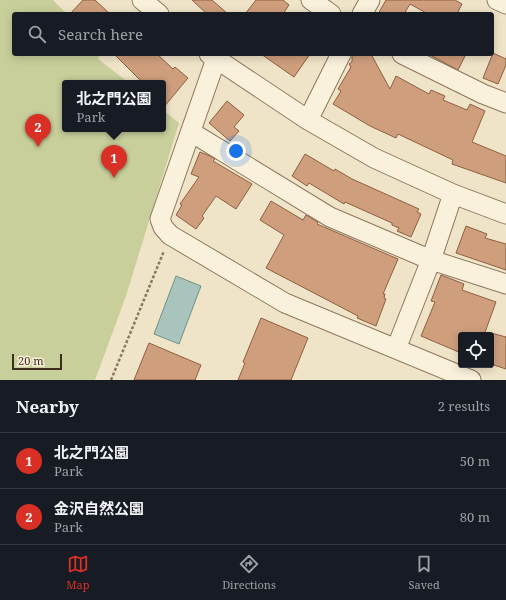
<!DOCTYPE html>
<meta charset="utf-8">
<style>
:root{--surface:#171b24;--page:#20242c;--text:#f1f3f6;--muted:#9ea1a6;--line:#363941;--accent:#d93025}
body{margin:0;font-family:"Noto Serif","Noto Sans JP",serif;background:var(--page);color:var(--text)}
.controls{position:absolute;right:12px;bottom:12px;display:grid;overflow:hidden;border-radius:4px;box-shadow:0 2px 10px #0003}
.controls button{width:36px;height:36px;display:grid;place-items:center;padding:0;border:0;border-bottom:1px solid var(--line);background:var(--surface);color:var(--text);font:20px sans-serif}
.scale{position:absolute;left:12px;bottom:10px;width:50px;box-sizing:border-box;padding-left:4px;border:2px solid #3d2e20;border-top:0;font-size:11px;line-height:14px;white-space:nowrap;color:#3d2e20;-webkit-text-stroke:3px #f7eed8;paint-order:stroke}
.you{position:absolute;left:236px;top:151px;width:14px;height:14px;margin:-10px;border:3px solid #fff;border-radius:50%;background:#1a73e8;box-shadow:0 0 0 6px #1a73e833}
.badge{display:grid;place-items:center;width:26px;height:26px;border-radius:50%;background:var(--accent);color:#fff;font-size:13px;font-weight:700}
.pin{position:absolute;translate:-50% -33px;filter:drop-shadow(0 1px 2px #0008)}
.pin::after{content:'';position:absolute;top:21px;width:14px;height:12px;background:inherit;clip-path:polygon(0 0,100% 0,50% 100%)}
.popup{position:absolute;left:62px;top:80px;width:104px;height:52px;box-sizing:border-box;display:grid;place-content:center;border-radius:4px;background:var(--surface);filter:drop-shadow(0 1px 3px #0005);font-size:13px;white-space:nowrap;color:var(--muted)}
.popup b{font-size:15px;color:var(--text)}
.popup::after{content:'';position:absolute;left:50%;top:100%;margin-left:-8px;border:8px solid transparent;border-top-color:var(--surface)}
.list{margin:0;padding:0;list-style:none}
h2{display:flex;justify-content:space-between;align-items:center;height:52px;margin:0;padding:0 16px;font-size:17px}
h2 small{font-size:13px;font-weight:400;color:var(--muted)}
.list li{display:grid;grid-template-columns:26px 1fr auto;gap:12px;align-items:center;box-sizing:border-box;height:56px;padding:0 16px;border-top:1px solid var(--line)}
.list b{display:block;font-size:15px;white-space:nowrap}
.list p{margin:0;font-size:13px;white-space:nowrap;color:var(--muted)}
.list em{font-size:13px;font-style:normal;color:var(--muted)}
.icon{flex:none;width:22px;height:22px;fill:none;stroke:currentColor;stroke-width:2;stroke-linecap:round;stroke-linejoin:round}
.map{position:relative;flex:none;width:506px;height:380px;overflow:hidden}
.search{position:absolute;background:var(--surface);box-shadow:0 2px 10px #0003;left:12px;right:12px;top:12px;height:44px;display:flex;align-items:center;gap:10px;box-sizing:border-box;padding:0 14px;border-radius:4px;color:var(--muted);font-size:15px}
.sheet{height:164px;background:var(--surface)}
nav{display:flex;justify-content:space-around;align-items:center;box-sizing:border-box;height:56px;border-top:1px solid var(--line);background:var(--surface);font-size:11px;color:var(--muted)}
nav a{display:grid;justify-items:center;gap:2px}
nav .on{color:var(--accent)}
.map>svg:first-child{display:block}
</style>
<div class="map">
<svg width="506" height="380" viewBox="0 0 506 380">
<rect width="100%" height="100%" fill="#f0e4c8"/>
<path fill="#c9cf9b" d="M0,0H53L67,14H14V54H100L98,59L129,83H65V129H163V110L179,123L126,296L95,380H0Z"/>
<path fill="#a9c4bc" stroke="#6f938a" d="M176,276L201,286L179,344L154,334Z"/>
<path fill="#cf9f7d" stroke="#8d5f41" d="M83,0H95L110,14H70Z
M192,0H212L228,14H207Z
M256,0H283L289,5L283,14H245Z
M386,0H455L462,4L457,14H428L410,4L404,14H378Z
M493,53L506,59V65L498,84L483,78Z
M114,54H157L173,69L175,67L188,78L163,108V83H143Z
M261,54H310L294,77Z
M352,54H371L390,89L396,76L429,94L431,90L445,96L443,100L467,110L470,104L485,111L472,142L506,156V183L452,164L453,160L398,134L396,138L370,126L333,104L341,91L338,89L351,67L349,64L352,62Z
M428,54H466L458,70Z
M227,101L244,115L234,127L239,131L230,141L209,123Z
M200,152L210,156L215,159L213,161L252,184L236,209L216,196L202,216L204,218L196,229L176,215L182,205L180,204L199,177L191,174Z
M305,154L334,171L335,169L352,179L419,209L417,212L421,214L411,237L397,231L399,228L392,225V223L345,202L344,204L309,183L307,186L292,176Z
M271,201L303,220L306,215L318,222L317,224L398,259L383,294H385L384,298L386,299L376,326L357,318L358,316L266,268L284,235L260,220Z
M466,226L487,234L485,238L506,244V270L456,253Z
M441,275L464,284L462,290L496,302L484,335H461V353L421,336L435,302L431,301Z
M261,318L308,338L291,380H238L245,363L243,362Z
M491,333L506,337V369L491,364Z
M149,343L201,365L195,380H134Z"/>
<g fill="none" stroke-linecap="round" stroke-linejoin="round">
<defs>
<path id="minor" d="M142,0L159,14
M311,0L331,14
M497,0L506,4
M362,14L370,0
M209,54L308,120L374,158L453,194L506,214
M402,54L483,94L506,103
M216,59L160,219L163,227L170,235L285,303L471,380
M308,120L341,54
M191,132L330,217L431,260L506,284
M396,349L431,260L453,194"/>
</defs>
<use href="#minor" stroke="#8d765c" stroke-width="21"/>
<path stroke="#8d765c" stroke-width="2.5" stroke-dasharray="3 2" stroke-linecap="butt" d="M111,380L164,251"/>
<use href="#minor" stroke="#faf1dc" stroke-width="19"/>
</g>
</svg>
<div class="controls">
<button><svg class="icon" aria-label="locate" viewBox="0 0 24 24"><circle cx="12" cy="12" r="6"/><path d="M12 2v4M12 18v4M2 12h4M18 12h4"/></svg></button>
</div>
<div class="scale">20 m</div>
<div class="you"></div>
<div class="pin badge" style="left:114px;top:178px">1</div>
<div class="popup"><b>北之門公園</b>Park</div>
<div class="pin badge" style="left:38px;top:147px">2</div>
<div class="search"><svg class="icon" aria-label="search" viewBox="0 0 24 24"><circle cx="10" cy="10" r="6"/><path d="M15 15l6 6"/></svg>Search here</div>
</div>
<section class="sheet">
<h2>Nearby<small>2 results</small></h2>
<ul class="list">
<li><span class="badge">1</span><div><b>北之門公園</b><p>Park</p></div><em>50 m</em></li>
<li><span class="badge">2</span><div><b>金沢自然公園</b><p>Park</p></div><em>80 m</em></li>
</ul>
</section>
<nav>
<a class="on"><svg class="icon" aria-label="map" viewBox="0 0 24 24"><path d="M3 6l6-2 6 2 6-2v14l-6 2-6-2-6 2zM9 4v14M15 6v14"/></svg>Map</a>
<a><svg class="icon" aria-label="directions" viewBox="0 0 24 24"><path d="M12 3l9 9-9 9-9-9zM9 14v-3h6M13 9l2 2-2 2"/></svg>Directions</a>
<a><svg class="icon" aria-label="saved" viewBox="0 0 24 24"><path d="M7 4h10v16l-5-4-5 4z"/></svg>Saved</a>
</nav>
